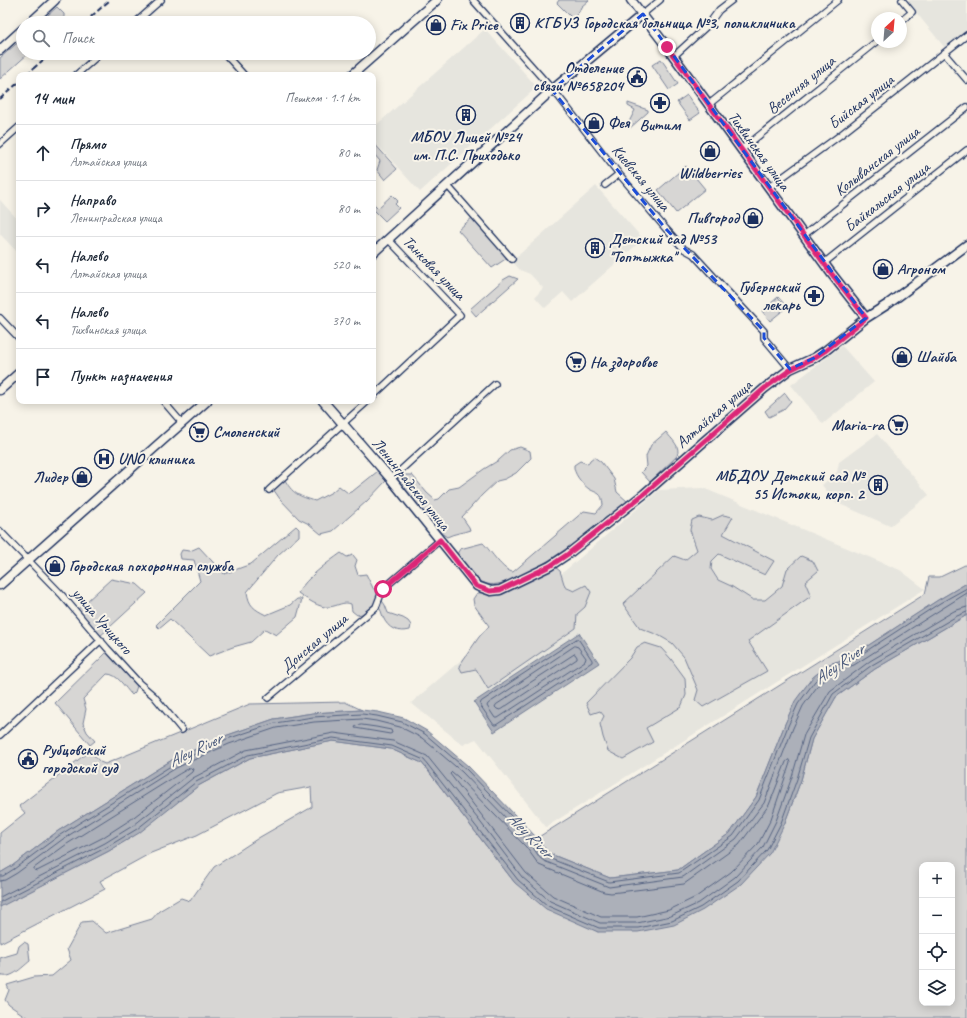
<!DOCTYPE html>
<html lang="ru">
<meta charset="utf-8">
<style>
:root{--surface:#fff;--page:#f2f2f3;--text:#1f2937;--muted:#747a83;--line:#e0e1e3}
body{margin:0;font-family:Caveat,sans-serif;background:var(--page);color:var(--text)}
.controls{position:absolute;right:12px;bottom:12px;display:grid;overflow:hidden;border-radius:8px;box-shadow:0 2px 10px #0003}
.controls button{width:36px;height:36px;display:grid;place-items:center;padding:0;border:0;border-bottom:1px solid var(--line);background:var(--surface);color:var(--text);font:20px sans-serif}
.compass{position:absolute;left:871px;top:12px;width:36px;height:36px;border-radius:50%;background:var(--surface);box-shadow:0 2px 10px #0003;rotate:26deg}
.stop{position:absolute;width:12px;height:12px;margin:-9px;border:3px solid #db2777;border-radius:50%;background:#fff}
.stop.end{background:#db2777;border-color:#fff;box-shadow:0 1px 4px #0008}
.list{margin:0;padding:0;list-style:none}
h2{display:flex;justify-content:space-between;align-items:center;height:52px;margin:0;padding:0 16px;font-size:17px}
h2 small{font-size:13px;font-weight:400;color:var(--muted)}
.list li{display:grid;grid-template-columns:26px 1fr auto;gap:12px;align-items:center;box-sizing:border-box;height:56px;padding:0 16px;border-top:1px solid var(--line)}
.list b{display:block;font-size:15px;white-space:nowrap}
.list p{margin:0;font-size:13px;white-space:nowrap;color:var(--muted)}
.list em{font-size:13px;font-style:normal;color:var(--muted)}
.icon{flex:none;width:22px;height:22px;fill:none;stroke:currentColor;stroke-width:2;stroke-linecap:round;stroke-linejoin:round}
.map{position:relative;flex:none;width:967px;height:1018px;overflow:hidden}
.search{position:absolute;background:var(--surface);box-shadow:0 2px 10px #0003;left:16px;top:16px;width:360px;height:44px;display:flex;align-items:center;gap:10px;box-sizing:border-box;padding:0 14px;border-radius:22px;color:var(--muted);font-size:15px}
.panel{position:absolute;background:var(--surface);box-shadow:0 2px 10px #0003;left:16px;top:72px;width:360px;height:332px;border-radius:8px}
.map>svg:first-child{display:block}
</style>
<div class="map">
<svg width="967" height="1018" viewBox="0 0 967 1018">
<rect width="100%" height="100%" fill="#f7f3e8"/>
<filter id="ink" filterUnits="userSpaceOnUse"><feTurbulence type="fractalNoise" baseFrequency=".025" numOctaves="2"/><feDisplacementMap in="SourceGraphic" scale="8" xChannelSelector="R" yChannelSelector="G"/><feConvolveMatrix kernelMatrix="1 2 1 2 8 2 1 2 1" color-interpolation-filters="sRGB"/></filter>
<g filter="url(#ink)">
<path fill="#e6e5de" d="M906,0H967V30L945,48Z
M485,29L537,87L420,192L373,140V128Z
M596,186L643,239L572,302L563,292L545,308L535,297L543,288L530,274L520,270L512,261Z
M0,200L19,221V254L0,234Z
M842,346L874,382L823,424L791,385Z
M877,434L929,495L890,526L835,502L822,485L837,472L839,462Z
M703,488L900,570L925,589L546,827L476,739L463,745L411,703L659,490Z"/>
<path fill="#d7d6d4" stroke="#798299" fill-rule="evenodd" d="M559,0H589L581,7L579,12L564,27L562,26L570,16L557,3Z
M57,7L64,14V21L62,23H39Z
M23,38V53H29L0,79V58Z
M661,59L678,84L669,90L652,65Z
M687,95L700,113L690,120L677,102Z
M628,103L648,110V112L630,128L628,126L629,122L635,110L628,106Z
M373,142L397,169L385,180L377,170L380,161L373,153Z
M686,166L705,189L676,213L658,190Z
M392,195L398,201L395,204L399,208L385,221L373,209V203L378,208Z
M473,217L507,258L492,268L458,230Z
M510,276L518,279L476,316L470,309L503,280Z
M778,297L787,307L770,321L762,311Z
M785,393L791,401L783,410L769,417L765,411Z
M666,432C672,440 681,446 677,456L650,482L641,472L647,466L646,456L651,445Z
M520,447L530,451L531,458L516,473L505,479L497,481L482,495L462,517L469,527L470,530C462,533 455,533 447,537L441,533L397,482L398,478L402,475H412L427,493L435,500L439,499L449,489L459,487L484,469L499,460L510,450Z
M594,457L601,462L614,479L617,492L628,502C602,522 519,591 487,584C475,581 465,563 457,554L460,549L483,543C491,551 503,571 513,572L584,511L596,513L603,505C602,492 598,494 589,489C582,484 573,473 574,465L580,461L588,464L590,460Z
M378,471L386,481L367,501L333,531L321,534L309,524L299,519L280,499L273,489L284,478C292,494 299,496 315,501L332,492L339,486L348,493L353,491Z
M723,515L733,517L723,534L774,561L765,575L719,554L712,561L711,569L718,580L731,586L753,600H765L782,586L787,569L801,556L813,561L818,571L805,582L811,596L748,641L767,671L703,707L695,700L698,690L684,657L672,643L658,635L640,628L623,604L674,556L685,560L697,550L690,530L692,520L699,517L712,520Z
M296,526L299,529V536L278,555L247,592C249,606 254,609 266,615L290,605L297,599H302L297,617L276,635L265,629L251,642L233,647L209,656L170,619L159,628L156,625L200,581L194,560L181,559L180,554L182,550L190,551L199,547L224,574L251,564Z
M341,553L347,557L353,555L357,560L355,566L358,575L366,574L373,588L385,605L388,613L403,618L408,621L411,625L410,630C398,633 388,629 383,617C382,615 382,613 381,611C380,608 376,606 374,604L362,614L357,615L352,611L351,604C343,601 338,606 329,607C321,609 305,598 298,593C306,578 327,563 341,553Z
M967,564V583L938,600L849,658L829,664L812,678L795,702L785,724L756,797L730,833L678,870L610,878L548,853L537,838L925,594L929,577H940Z
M555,567L560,571L565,587L574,591L586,585L591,592L585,607L577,614L576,628L488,689L476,669L462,672L459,666L479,637L489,626L474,605L473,599L477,593L498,592Z
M111,579L137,584L147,593L98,638L75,612Z
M967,615V1018H28L9,1005L5,1000L9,990L7,985L34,977L52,976L71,960L67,949L82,922L92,921L106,933L152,919L159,911L181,898L190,901L214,867L260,837L312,807L311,787L277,793L197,835L151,853L100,881L105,889L0,943V905L19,897L109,851L139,832L198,786L250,758L333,741L391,749L422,763L515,883L598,932L784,825L801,780L812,739L836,697L875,669ZM922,865H952V1003H922Z
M645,643L661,648L671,659L685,678L686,695L681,707L646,728L653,742L623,759L608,751L603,737L600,724L604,716L600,711L591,714L586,703L630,658L637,647Z
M107,652L137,686L135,692L132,695C124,687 118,674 107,674L83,699L86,709L83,723L87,732L95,741L90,745L55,703Z
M345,702L362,710L313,713L274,719L225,736L172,760L58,831L12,866L0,873V833L25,813L19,806L87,753L91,752L100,762L105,764L250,704Z
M24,942L28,944L30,961C21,968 11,980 0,975V958L17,953L19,946Z"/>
<path fill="#acb0b9" stroke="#727c95" d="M967,583V615L875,669L836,697L812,739L801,780L784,825L770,853L741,884L703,910L674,925L638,932H598L546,909L515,883L422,763L391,749L333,741L250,758L198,786L139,833L109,851L0,907V873L12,866L58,831L172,760L225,736L274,719L313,713L362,710L378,712L404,718L427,731L468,766L537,838L548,853L610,878L678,870L730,833L756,797L785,724L795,701L812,678L829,664L849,658L938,600Z
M579,633L599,663L494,732L474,702Z"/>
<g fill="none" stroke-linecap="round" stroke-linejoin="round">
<path stroke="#556382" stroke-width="1" d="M577,639L579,640L592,660V662L496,725H494L480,705L481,702Z
M575,646L578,647L586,658L585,661L498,718H495L487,706L488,704Z
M575,654L577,657V659L500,710L497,709L495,707L496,705Z
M362,725L376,727L391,730L392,733L390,734L355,728L356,726Z
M789,760L790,763L771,819L758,844L731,872L696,897L669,910L637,917H601L553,896L526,873L450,774L452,772L458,777L526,847L539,865L604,892L611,893L684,884L739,845L769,805L786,762Z
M190,768L193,769L192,772L130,820L102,838L37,871L34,870V868L67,844L179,774Z
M0,876H3L14,869L60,835L174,764L227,739L275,723L313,717L362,714L377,716L402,722L425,734L466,769L534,840L546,857L609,882L679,873L733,836L759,800L788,726L798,704L815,681L831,667L851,661L940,603L967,588
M0,881L5,880L17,873L63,839L176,768L229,744L276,728L314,722L362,719L376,721L400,727L422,738L462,772L530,843L540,858L544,861L609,887L683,877L736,839L764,803L793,728L803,706L819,684L834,672L854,665L943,608L967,593
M0,897L105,843L134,825L193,778L246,750L334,733L393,741L427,756L478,819L522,877L550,901L600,923H637L671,916L699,903L735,877L763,847L776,821L792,777L804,735L830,691L870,661L954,611L967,607
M0,902L107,847L137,829L196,782L248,755L333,738L392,746L424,760L518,880L548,906L599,928H638L672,921L701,907L738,881L767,850L781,823L797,779L809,738L833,694L872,665L957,616L967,612"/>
<defs>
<path id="street" d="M473,0L559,97L619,174L666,229L684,249L693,254L764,331V338L790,369
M643,14L660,0
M901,21L912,12L902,0
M135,23L161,0
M224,53L244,75
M944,53L967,80
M674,56L708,25L719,10L732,0
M76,75L101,53
M708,105L838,0
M0,144L19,127
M741,150L877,41
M447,185L512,259
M605,185L619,174
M769,187L839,136L967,35
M804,235L967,107
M824,263L967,150
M0,318L19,338
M373,396L460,315L388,239
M163,401L182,423
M391,479L495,384
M269,490L368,401
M0,531L61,594L107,648L139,683L154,696L182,730
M268,698L376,607L383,589L440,540
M0,735L101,640"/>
<path id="secondary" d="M631,0L667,47L831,273L866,318
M30,23L55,0
M0,50L23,29
M352,75L437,0
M373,253L552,90L643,14
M0,390L19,373
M323,401L391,479L477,586L491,591L500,590L550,566L568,554L644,494L765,388L790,369L814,358L825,351L866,318L888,304L967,245
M0,585L207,401"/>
</defs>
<use href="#street" stroke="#1b2f5e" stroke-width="8"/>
<use href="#secondary" stroke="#1b2f5e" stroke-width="11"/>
<use href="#street" stroke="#f7f3e8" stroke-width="5.5"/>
<use href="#secondary" stroke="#f7f3e8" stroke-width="8"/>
<path stroke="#1b2f5e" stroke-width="2" stroke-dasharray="6 3" stroke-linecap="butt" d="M84,23L110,0
M26,75L51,53
M0,99L19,82"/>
</g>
</g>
<g fill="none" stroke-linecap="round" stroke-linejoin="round" filter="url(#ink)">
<path stroke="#db2777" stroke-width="5" d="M383,589L440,540L476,586L490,591L500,590L550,566L568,554L644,494L765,388L790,370L814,358L825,351L866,318L831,273L667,47"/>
</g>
<path fill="none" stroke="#1d4ed8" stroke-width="3" stroke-dasharray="8 5" stroke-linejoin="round" d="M643,14L866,318L814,358L790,369L764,338V331L666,229L552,90Z"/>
<defs>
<symbol id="building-ring" viewBox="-11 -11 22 22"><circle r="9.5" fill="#f7f3e8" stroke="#1b2f5e" stroke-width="1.5"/><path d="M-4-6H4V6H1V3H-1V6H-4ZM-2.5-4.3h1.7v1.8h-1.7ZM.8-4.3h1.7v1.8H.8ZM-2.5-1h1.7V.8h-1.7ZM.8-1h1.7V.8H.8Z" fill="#1b2f5e"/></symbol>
<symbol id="shop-ring" viewBox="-11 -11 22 22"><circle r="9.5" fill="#f7f3e8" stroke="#1b2f5e" stroke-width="1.5"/><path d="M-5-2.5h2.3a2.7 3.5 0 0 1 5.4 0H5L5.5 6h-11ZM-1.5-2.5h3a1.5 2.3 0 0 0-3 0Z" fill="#1b2f5e"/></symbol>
<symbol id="civic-ring" viewBox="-11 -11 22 22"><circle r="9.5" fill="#f7f3e8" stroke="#1b2f5e" stroke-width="1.5"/><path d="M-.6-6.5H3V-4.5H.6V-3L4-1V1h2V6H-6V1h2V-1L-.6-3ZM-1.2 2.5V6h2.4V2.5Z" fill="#1b2f5e"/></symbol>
<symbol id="pharmacy-ring" viewBox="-11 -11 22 22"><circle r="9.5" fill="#f7f3e8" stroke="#1b2f5e" stroke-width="1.5"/><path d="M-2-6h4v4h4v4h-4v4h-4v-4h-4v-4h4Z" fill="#1b2f5e"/></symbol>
<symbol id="supermarket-ring" viewBox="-11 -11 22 22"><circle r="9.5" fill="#f7f3e8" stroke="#1b2f5e" stroke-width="1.5"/><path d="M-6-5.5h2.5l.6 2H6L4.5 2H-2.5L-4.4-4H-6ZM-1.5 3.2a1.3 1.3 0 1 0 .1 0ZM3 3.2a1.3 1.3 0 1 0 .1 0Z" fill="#1b2f5e"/></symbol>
<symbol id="hospital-ring" viewBox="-11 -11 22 22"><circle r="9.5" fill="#f7f3e8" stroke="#1b2f5e" stroke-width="1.5"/><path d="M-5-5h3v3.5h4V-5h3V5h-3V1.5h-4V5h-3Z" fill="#1b2f5e"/></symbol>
</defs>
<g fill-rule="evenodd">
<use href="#building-ring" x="509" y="12" width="22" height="22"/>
<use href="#shop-ring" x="425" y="14" width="22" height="22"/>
<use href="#civic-ring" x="626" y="66" width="22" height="22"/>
<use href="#pharmacy-ring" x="649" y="92" width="22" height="22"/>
<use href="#building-ring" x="455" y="104" width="22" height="22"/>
<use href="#shop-ring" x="583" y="112" width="22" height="22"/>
<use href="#shop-ring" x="699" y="140" width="22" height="22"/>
<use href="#shop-ring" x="742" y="207" width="22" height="22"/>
<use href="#building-ring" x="584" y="237" width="22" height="22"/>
<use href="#shop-ring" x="872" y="258" width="22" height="22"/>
<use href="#pharmacy-ring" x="803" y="285" width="22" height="22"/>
<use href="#shop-ring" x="891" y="346" width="22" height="22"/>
<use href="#supermarket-ring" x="565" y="351" width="22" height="22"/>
<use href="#supermarket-ring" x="887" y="414" width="22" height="22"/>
<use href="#supermarket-ring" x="188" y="421" width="22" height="22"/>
<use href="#hospital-ring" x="93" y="448" width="22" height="22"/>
<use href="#shop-ring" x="71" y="466" width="22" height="22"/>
<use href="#building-ring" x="867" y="474" width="22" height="22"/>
<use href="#shop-ring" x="44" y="555" width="22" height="22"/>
<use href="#civic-ring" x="17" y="748" width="22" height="22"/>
</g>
<g text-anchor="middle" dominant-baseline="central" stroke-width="4" stroke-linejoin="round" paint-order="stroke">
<g font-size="16" font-weight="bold" fill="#1b2f5e" stroke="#f7f3e8" text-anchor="start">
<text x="534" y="23">КГБУЗ Городская больница №3, поликлиника</text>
<text x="450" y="25">Fix Price</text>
<text x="623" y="68" text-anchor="end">Отделение<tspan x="623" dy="18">связи №658204</tspan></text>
<text x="608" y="123">Фея</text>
<text x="660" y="125" text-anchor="middle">Витим</text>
<text x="466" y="137" text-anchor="middle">МБОУ Лицей №24<tspan x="466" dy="18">им. П.С. Приходько</tspan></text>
<text x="710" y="173" text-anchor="middle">Wildberries</text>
<text x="739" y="218" text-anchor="end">Пивгород</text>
<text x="609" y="239">Детский сад №53<tspan x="609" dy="18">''Топтыжка''</tspan></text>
<text x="897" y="269">Агроном</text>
<text x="800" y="287" text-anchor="end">Губернский<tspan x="800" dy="18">лекарь</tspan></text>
<text x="916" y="357">Шайба</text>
<text x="590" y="362">На здоровье</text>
<text x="884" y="425" text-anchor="end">Maria-ra</text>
<text x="213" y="432">Смоленский</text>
<text x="118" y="459">UNO клиника</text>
<text x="864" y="476" text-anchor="end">МБДОУ Детский сад №<tspan x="864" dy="18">55 Истоки, корп. 2</tspan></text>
<text x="68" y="477" text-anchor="end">Лидер</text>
<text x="69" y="566">Городская похоронная служба</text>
<text x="42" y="750">Рубцовский<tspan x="42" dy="18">городской суд</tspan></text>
</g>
<g font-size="16" fill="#1b2f5e" stroke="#f7f3e8">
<text transform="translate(801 85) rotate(-39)">Весенняя улица</text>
<text transform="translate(861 102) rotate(-38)">Бийская улица</text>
<text transform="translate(759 151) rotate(54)">Тихвинская улица</text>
<text transform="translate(877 161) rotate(-38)">Колыванская улица</text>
<text transform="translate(641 178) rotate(50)">Киевская улица</text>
<text transform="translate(887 197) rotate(-38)">Байкальская улица</text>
<text transform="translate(434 268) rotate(46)">Танковая улица</text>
<text transform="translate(714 414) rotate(-41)">Алтайская улица</text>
<text transform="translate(411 484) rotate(51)">Ленинградская улица</text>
<text transform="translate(102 621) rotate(49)">улица Урицкого</text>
<text transform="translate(314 643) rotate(-40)">Донская улица</text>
</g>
<g font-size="17" font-style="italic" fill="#465679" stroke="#f7f3e8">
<text transform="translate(839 664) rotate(-35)">Aley River</text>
<text transform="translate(195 750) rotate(-26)">Aley River</text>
<text transform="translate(530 835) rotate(45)">Aley River</text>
</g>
</g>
</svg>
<div class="controls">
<button>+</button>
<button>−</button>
<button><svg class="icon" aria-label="locate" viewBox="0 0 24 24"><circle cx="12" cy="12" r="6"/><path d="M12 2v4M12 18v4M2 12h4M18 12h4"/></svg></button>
<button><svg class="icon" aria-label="layers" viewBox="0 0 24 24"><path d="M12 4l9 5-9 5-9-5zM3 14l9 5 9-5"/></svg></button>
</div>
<svg class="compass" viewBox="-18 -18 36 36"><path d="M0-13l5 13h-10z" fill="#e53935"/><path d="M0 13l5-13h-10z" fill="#747a83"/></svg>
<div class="stop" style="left:383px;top:589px"></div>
<div class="stop end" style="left:667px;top:47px"></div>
<div class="search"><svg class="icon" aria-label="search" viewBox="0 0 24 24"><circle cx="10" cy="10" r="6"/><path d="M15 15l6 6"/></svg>Поиск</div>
<section class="panel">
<h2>14 мин<small>Пешком · 1.1 km</small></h2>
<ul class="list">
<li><svg class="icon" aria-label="ahead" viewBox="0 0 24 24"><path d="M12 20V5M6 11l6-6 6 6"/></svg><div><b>Прямо</b><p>Алтайская улица</p></div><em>80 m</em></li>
<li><svg class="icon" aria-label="right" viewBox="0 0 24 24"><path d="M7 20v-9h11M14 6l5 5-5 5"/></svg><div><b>Направо</b><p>Ленинградская улица</p></div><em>80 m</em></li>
<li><svg class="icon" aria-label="left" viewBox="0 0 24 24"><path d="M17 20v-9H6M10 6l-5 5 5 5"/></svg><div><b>Налево</b><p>Алтайская улица</p></div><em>520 m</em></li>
<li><svg class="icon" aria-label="left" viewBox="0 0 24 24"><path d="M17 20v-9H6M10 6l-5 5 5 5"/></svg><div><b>Налево</b><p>Тихвинская улица</p></div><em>370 m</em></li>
<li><svg class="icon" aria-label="arrive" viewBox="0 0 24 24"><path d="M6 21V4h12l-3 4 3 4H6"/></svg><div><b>Пункт назначения</b></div></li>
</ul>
</section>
</div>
